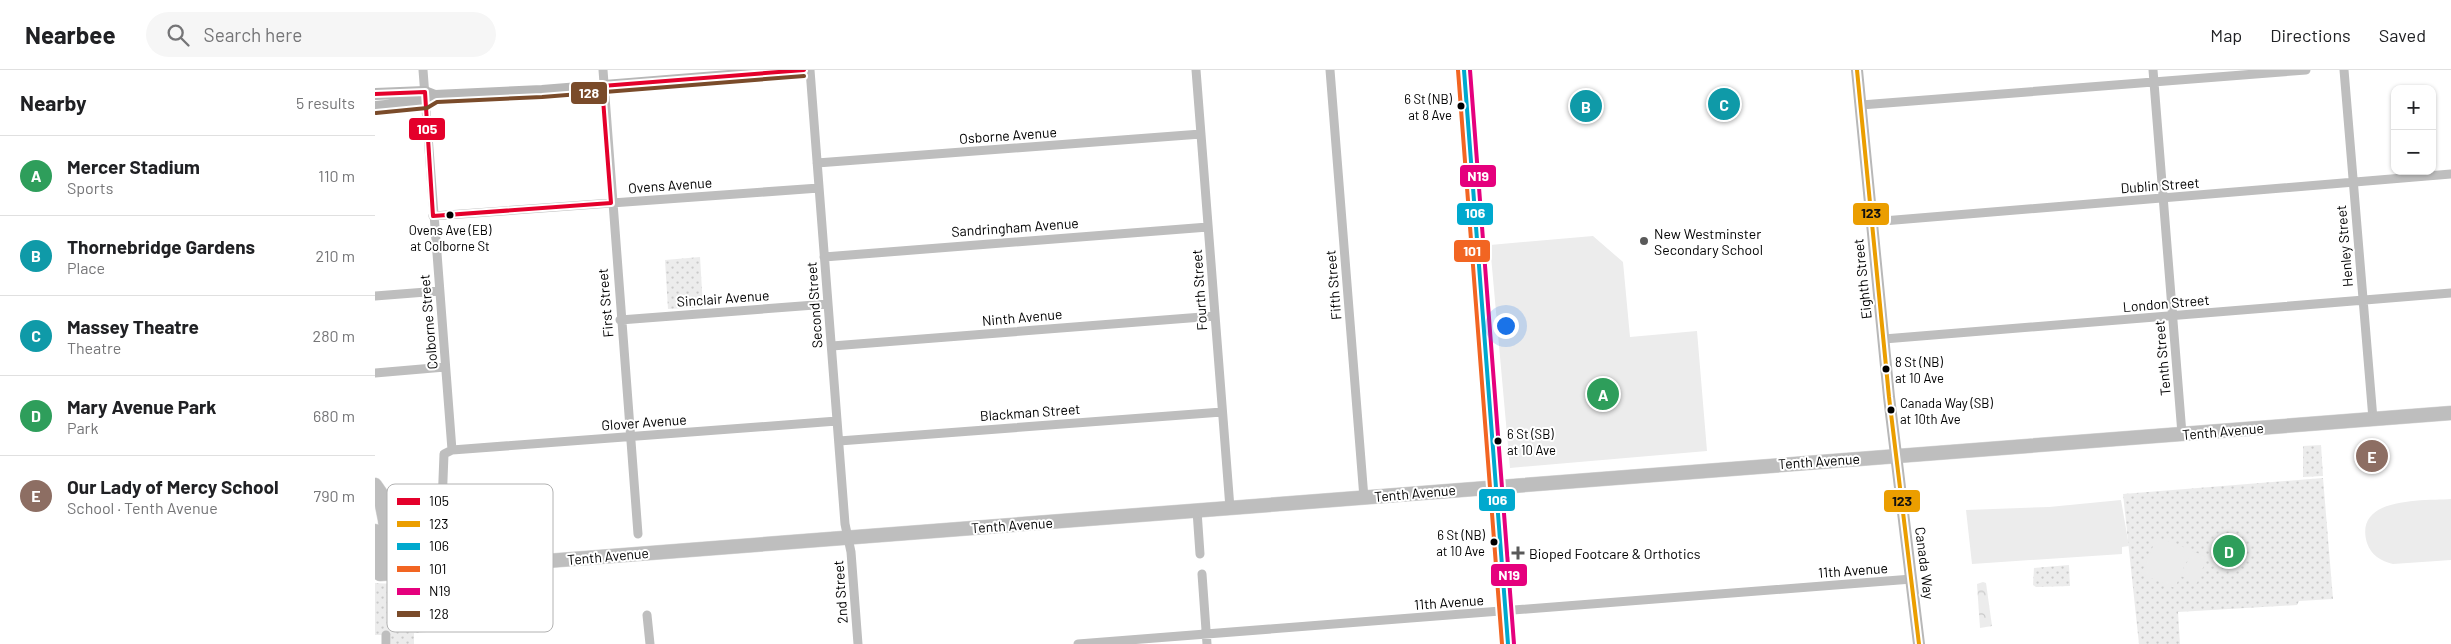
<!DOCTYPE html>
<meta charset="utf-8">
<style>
:root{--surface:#fff;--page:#f6f6f6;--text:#202124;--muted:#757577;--line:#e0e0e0;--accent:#595959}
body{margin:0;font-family:Barlow,sans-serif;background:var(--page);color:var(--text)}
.controls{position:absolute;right:15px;top:15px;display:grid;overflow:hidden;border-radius:10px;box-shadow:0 1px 4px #0004}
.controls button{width:45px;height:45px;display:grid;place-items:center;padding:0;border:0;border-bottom:1px solid var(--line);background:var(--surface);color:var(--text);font:25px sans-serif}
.you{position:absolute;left:1130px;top:255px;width:18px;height:18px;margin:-12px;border:4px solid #fff;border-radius:50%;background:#1a73e8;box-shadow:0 0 0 8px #1a73e833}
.badge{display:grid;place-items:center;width:32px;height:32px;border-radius:50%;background:var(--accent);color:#fff;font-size:16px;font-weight:700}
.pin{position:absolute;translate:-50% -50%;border:2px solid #fff;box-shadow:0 1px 5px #0006}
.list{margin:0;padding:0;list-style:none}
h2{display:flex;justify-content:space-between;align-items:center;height:65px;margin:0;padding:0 20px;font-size:21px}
h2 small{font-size:16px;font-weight:400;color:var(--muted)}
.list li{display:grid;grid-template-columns:32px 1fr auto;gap:15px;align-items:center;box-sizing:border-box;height:80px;padding:0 20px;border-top:1px solid var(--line)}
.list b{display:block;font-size:19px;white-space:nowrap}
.list p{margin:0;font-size:16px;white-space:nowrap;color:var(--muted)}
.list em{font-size:16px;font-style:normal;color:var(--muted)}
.icon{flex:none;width:28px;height:28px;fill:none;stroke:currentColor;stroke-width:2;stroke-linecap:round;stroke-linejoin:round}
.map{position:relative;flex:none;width:2076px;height:574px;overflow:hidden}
header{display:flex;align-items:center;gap:30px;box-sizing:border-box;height:70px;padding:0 25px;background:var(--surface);border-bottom:1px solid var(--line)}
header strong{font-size:24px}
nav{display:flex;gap:28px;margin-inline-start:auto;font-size:18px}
.search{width:350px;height:45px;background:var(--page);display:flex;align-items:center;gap:12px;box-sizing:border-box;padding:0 18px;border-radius:28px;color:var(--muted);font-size:19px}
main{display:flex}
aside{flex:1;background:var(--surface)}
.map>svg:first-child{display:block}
</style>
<header>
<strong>Nearbee</strong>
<div class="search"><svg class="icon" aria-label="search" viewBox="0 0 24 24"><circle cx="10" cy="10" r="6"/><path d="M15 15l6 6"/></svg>Search here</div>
<nav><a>Map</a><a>Directions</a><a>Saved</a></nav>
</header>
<main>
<aside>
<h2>Nearby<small>5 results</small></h2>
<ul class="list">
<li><span class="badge" style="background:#2e9e5b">A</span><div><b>Mercer Stadium</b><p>Sports</p></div><em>110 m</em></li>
<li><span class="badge" style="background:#0f9aa8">B</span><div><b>Thornebridge Gardens</b><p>Place</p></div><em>210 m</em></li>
<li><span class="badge" style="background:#0f9aa8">C</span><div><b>Massey Theatre</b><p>Theatre</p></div><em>280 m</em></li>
<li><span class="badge" style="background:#2e9e5b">D</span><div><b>Mary Avenue Park</b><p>Park</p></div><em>680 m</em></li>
<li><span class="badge" style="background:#8d6e63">E</span><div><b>Our Lady of Mercy School</b><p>School · Tenth Avenue</p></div><em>790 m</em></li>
</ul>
</aside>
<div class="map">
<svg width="2076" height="574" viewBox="0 0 2076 574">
<defs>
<pattern id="green-dots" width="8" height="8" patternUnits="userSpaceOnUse" patternTransform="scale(1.25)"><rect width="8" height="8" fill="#ececec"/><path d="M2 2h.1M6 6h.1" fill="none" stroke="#c9c9c9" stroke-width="1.8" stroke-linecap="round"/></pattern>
<pattern id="forest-crowns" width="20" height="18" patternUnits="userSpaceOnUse" patternTransform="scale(1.25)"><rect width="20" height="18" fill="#ececec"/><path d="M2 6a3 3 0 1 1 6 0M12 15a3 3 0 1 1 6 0" fill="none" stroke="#c9c9c9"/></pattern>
</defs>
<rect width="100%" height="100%" fill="#fff"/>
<path fill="url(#green-dots)" d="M325,187L328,237L293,239L290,190Z
M1946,375L1948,406L1928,407V376Z
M1948,408L1958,529L1924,531L1922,535L1803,542L1805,574H1764L1748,424Z
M1694,495L1695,516L1661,517L1658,515L1659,498Z
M110,504L117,557L39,563V574H16V565H0V513L20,514Z"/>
<path fill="url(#forest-crowns)" d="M1608,512L1611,513L1617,556L1605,558L1602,514Z"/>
<path fill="#ececec" d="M1218,166L1248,192L1255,267L1322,261L1332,381L1135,398L1115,175Z
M2076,429V490L2018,494C2006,491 1996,485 1992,473C1978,426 2049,431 2076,429Z
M1746,430L1754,476L1747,477V484L1597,494L1591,440L1674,437Z
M1782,467L1816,480L1800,518L1766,504Z
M1817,481L1832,487L1822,513L1806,506Z"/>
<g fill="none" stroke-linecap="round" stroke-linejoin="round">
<defs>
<path id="primary" d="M0,415C22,446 39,486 78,496
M6,430L10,450L15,503
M0,461L5,504L2076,343"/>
</defs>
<use href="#primary" stroke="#dbdbdb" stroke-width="15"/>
<path stroke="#bebebe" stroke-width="9" d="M48,0L77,380L69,384L67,435
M228,0L263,464
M435,0L470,454L476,482L483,574
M821,0L855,438
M955,0L989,428
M1778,0L1807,364
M1969,0L1998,349
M1486,35L1931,0
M442,93L826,64
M58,146L444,118
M1496,152L2076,104
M449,187L833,157
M0,226L64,221
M245,250L453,234
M1509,269L2076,223
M457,276L840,246
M0,303L70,297
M464,371L847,342
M77,380L462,351
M822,441L825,484
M827,504L832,574
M272,545L275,574
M11,565V574
M703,574L1537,509"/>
<path stroke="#b8b8b8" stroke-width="12" d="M1089,0L1133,574
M1482,0L1514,327L1544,574
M0,24L50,22L60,26L167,21L429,0
M0,37L51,32L60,26"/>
<use href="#primary" stroke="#bebebe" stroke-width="14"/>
<defs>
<path id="bus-1" d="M227,16L429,0
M227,16L236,133
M0,24L50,22L58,146
M58,146L236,133"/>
<path id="bus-2" d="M1482,0L1514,327L1544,574"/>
<path id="bus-3" d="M1089,0L1133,574"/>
<path id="bus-4" d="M1083,0L1127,574"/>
<path id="bus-5" d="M1095,0L1139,574"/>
<path id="bus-6" d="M1,43L52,38L62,32L167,27L429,6"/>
</defs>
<use href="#bus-1" stroke="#fff" stroke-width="8"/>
<use href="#bus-2" stroke="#fff" stroke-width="8"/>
<use href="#bus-3" stroke="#fff" stroke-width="8"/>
<use href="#bus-4" stroke="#fff" stroke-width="8"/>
<use href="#bus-5" stroke="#fff" stroke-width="8"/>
<use href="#bus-6" stroke="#fff" stroke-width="8"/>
<use href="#bus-1" stroke="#e4002b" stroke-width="4"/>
<use href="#bus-2" stroke="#eb9e00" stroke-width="4"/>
<use href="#bus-3" stroke="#00a9ce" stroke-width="4"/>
<use href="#bus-4" stroke="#f26522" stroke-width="4"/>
<use href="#bus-5" stroke="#e5007d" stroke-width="4"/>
<use href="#bus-6" stroke="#7a4b2a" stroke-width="4"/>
</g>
<g fill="#000" stroke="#fff" stroke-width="2">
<circle cx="1086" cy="36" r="4.5"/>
<circle cx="75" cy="145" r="4.5"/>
<circle cx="1511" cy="299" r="4.5"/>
<circle cx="1516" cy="340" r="4.5"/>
<circle cx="1123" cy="371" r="4.5"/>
<circle cx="1119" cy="472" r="4.5"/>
</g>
<g fill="#595959" stroke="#fff" stroke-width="2">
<circle cx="1269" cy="171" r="5"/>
<path d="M1140.5 475.5h5v5h5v5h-5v5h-5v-5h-5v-5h5z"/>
</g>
<g text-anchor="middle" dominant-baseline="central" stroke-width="4" stroke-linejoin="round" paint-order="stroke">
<g font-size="13" fill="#000" stroke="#fff" text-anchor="start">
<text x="1077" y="29" text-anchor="end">6 St (NB)<tspan x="1077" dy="16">at 8 Ave</tspan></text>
<text x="75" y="160" text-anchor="middle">Ovens Ave (EB)<tspan x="75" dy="16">at Colborne St</tspan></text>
<text x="1520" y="292">8 St (NB)<tspan x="1520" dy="16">at 10 Ave</tspan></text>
<text x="1525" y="333">Canada Way (SB)<tspan x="1525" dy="16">at 10th Ave</tspan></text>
<text x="1132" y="364">6 St (SB)<tspan x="1132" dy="16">at 10 Ave</tspan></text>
<text x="1110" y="465" text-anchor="end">6 St (NB)<tspan x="1110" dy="16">at 10 Ave</tspan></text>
</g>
<g font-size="14" fill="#000" stroke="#fff">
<text transform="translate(633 65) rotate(-4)">Osborne Avenue</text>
<text transform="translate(295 115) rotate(-4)">Ovens Avenue</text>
<text transform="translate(1785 115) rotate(-4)">Dublin Street</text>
<text transform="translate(640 157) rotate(-4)">Sandringham Avenue</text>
<text transform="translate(1969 176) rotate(-95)">Henley Street</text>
<text transform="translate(1487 209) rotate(-96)">Eighth Street</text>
<text transform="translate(958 215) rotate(-95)">Fifth Street</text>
<text transform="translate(824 220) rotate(-94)">Fourth Street</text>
<text transform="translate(348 228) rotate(-4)">Sinclair Avenue</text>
<text transform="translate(230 233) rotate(-95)">First Street</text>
<text transform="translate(1791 233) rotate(-5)">London Street</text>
<text transform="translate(439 235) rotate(-94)">Second Street</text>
<text transform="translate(647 247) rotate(-5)">Ninth Avenue</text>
<text transform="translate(53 252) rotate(-95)">Colborne Street</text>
<text transform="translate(1787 288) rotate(-95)">Tenth Street</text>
<text transform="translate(655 342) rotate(-4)">Blackman Street</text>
<text transform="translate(269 352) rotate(-4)">Glover Avenue</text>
<text transform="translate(1848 361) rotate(-5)">Tenth Avenue</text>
<text transform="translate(1444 391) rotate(-4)">Tenth Avenue</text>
<text transform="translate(1040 423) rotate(-5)">Tenth Avenue</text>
<text transform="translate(637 455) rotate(-4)">Tenth Avenue</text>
<text transform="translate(233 486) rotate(-5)">Tenth Avenue</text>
<text transform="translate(1550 493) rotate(83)">Canada Way</text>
<text transform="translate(1478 500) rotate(-4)">11th Avenue</text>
<text transform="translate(465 522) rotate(-94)">2nd Street</text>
<text transform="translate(1074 532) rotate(-4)">11th Avenue</text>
</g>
<g font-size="14" fill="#000" stroke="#fff" text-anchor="start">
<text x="1279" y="163">New Westminster<tspan x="1279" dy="16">Secondary School</tspan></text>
<text x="1154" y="483">Bioped Footcare &amp; Orthotics</text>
</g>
</g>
<rect x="12" y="414" width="166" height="148" rx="8" fill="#fff" stroke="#b2b2b2" stroke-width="1"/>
<rect x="22" y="428" width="23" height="7" fill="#e4002b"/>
<rect x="22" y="451" width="23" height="6" fill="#eb9e00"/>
<rect x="22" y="473" width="23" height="7" fill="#00a9ce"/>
<rect x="22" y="496" width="23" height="6" fill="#f26522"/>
<rect x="22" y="518" width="23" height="7" fill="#e5007d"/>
<rect x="22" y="541" width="23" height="6" fill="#7a4b2a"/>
<g font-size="14" fill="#000">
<text x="54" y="436">105</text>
<text x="54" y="459">123</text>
<text x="54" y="481">106</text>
<text x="54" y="504">101</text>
<text x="54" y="526">N19</text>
<text x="54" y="549">128</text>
</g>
<g stroke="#fff" stroke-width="2">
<rect x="195" y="11" width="38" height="24" rx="5" fill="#7a4b2a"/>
<rect x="33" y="47" width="38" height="24" rx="5" fill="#e4002b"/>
<rect x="1084" y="94" width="38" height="24" rx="5" fill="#e5007d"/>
<rect x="1081" y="132" width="38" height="24" rx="5" fill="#00a9ce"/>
<rect x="1477" y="132" width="38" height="24" rx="5" fill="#eb9e00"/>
<rect x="1078" y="169" width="38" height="24" rx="5" fill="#f26522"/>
<rect x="1103" y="418" width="38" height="24" rx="5" fill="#00a9ce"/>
<rect x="1508" y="419" width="38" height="24" rx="5" fill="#eb9e00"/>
<rect x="1115" y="493" width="38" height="24" rx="5" fill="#e5007d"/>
</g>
<g font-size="14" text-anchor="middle" font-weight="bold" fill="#fff">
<text x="214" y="28">128</text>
<text x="52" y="64">105</text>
<text x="1103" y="111">N19</text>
<text x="1100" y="148">106</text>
<text x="1097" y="186">101</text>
<text x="1122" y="435">106</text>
<text x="1134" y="510">N19</text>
</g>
<g font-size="14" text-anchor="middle" font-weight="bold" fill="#111">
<text x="1496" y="148">123</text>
<text x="1527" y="436">123</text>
</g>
</svg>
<div class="controls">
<button>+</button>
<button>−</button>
</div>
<div class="you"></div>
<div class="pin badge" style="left:1228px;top:324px;background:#2e9e5b">A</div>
<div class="pin badge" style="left:1211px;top:36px;background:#0f9aa8">B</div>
<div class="pin badge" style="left:1349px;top:34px;background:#0f9aa8">C</div>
<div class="pin badge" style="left:1854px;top:481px;background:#2e9e5b">D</div>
<div class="pin badge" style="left:1997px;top:386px;background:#8d6e63">E</div>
</div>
</main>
